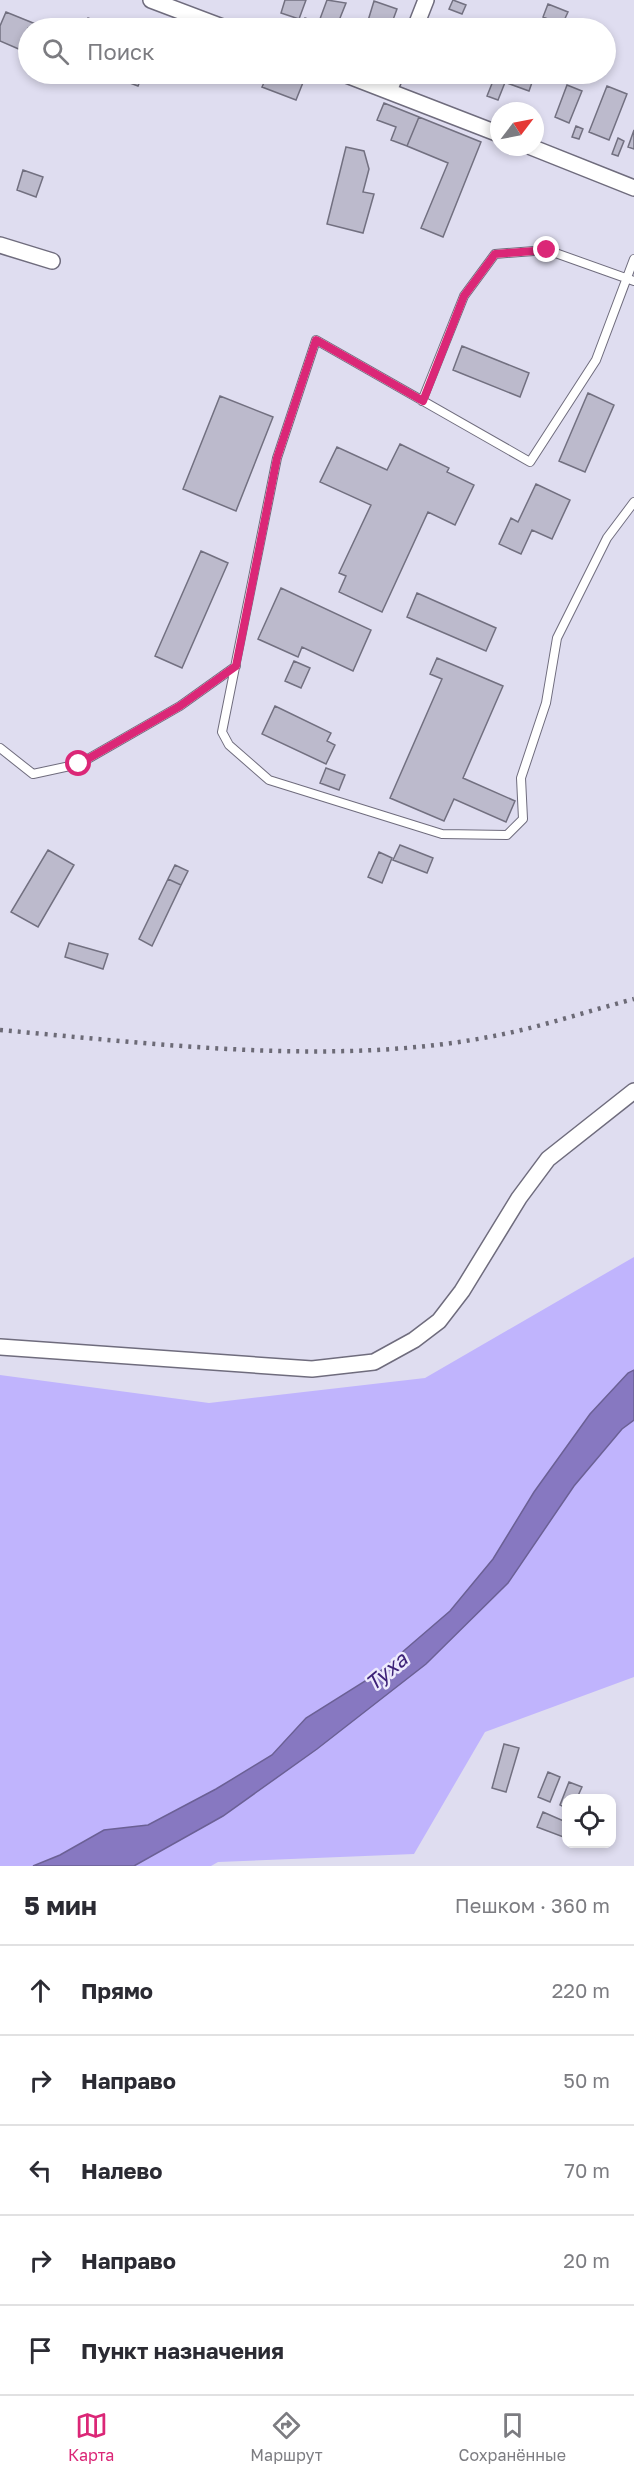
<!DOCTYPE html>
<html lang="ru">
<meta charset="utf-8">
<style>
:root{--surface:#fff;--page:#f7f7f7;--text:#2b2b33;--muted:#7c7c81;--line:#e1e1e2;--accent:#db2777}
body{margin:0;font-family:"Golos Text",sans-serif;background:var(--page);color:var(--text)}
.controls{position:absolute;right:18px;bottom:18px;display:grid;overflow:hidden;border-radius:12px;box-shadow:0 3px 9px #0003}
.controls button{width:54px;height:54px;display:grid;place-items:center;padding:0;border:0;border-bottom:2px solid var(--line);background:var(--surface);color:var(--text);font:30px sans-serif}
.compass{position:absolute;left:490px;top:102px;width:54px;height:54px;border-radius:50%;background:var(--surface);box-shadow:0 3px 9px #0003;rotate:58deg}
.stop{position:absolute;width:18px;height:18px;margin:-14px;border:4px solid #db2777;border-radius:50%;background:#fff}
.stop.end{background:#db2777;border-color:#fff;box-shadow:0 2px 6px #0008}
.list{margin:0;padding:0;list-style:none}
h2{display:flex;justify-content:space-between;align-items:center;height:78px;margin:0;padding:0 24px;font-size:26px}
h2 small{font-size:20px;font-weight:400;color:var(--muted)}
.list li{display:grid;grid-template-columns:39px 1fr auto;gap:18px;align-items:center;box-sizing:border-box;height:90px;padding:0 24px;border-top:2px solid var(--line)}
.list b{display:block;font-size:22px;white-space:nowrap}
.list em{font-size:20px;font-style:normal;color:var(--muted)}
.icon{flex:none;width:33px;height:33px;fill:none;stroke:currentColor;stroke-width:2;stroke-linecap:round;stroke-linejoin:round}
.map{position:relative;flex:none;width:634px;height:1866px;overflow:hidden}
.search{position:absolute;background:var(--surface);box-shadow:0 3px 9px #0003;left:18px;right:18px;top:18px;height:66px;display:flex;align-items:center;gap:15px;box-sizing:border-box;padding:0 21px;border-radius:33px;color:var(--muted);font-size:22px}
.sheet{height:528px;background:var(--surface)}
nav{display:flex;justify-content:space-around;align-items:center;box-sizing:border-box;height:84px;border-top:2px solid var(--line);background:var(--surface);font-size:16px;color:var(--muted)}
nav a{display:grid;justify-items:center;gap:3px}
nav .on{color:var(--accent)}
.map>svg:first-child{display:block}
</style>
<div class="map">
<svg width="634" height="1866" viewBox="0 0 634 1866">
<rect width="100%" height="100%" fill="#dfddf0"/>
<path fill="#c0b4fd" d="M634,1257V1677L485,1732L414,1854L218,1862L211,1866H0V1375L209,1403L425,1378Z"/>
<path fill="#8778c1" stroke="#6b6095" stroke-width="1.5" d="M634,1370V1420L622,1429L574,1486L508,1583L426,1664L317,1749L223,1816L134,1866H33L60,1855L104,1830L148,1825L216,1789L272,1755L306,1718L378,1673L450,1611L493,1559L534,1492L590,1414L628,1373Z"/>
<path fill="#bcbacc" stroke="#727080" stroke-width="1.5" d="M285,0H306L299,19L281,13Z
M327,0L346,3L336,28L317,27Z
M453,0L466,5L462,14L449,9Z
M374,1L397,9L390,28L367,24Z
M548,4L568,12L562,25L543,17Z
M6,12L43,27L28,28V53L0,41V26Z
M88,18L100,23L98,28H84Z
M305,18L313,21L310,28H301Z
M106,74H143L138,86Z
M268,74H287L304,80L296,100L262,87Z
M511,74H535L529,91L507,83Z
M495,76L506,80L498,100L487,96Z
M567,85L582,91L569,123L555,117Z
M607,86L627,94L609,140L589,132Z
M384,103L419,117L407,146L391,140L396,127L377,120Z
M419,117L481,142L443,237L421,228L448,163L407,146Z
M576,126L583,129L579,139L572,137Z
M634,130V149L628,147Z
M618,138L624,141L618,156L612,154Z
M346,147L364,151L369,169L363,192L374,194L363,233L327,224Z
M23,170L43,177L36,197L17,190Z
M462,346L529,373L520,397L453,370Z
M588,393L614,405L585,472L559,461Z
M220,396L273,417L236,511L183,489Z
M400,444L449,468L447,472L474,485L455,525L428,512L382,612L339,592L346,576L339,573L371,505L320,482L337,447L387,470Z
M536,484L570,500L552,539L532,530L521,554L499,544L511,518L518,522Z
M201,551L228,563L182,668L155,656Z
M281,588L371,630L353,671L302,647L298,657L258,639Z
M417,593L496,628L486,651L407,617Z
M437,658L503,686L463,778L515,801L506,822L454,799L444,821L390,798L442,679L430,674Z
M294,661L310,668L301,688L285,681Z
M275,706L331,733L327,741L335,745L326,764L262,734Z
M326,768L345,775L339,790L320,783Z
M400,845L433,858L427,873L393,860Z
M48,850L74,865L38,927L11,912Z
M379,852L392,858L382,883L368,877Z
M175,865L188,871L181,885L168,879Z
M168,879L181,885L152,946L139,939Z
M69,943L108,954L103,969L65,957Z
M504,1744L519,1748L506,1792L492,1788Z
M548,1772L560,1777L550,1802L538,1797Z
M569,1782L582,1787L577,1798H566V1808L560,1805Z
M543,1812L566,1822V1838L537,1827Z"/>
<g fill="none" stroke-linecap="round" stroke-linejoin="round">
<defs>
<path id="lane" d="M634,259L596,360L530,462L316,340L277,458L222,732L229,745L269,780L442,834L507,835L523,819L521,778L546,703L557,638L607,538L634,502
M422,401L464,296L495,254L547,250L634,281
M0,748L33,774L79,764L180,706L236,666"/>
<path id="street" d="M151,0L225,28
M415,28L426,0
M344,74L499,134
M389,91L396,74
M531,147L634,188
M0,245L52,261
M0,1347L312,1369L374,1362L414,1340L439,1321L462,1291L519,1198L548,1159L634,1091"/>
</defs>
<use href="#lane" stroke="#6f6c7d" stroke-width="10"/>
<use href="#street" stroke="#6f6c7d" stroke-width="18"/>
<use href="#lane" stroke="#fff" stroke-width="8"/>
<use href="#street" stroke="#fff" stroke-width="15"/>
<path stroke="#6c6a76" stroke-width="4.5" stroke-dasharray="3 6" stroke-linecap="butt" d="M0,1030C158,1044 337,1067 494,1036C541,1027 588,1011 634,999"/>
</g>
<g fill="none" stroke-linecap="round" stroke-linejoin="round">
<path stroke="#db2777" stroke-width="8" d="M79,764L180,706L236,666L277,458L316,340L423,401L464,296L495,254L547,250"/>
</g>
<g text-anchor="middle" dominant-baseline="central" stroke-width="5" stroke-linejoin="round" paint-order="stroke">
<g font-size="21" font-style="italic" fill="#3d2278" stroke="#edeafd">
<text transform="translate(386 1671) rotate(-40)">Туха</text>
</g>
</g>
</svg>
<div class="controls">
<button><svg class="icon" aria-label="locate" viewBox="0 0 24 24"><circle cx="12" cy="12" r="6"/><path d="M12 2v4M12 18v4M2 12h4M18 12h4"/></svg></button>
</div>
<svg class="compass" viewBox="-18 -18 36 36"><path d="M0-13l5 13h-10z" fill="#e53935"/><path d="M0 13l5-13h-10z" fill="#7c7c81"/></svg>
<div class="stop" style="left:79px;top:764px"></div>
<div class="stop end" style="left:547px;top:250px"></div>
<div class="search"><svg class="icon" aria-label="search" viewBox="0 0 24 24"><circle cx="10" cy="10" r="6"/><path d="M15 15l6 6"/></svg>Поиск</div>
</div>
<section class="sheet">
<h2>5 мин<small>Пешком · 360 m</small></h2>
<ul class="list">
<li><svg class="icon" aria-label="ahead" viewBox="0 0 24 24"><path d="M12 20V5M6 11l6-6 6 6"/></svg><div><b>Прямо</b></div><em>220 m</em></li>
<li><svg class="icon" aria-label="right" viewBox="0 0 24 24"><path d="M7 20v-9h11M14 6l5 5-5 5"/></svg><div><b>Направо</b></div><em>50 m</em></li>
<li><svg class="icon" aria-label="left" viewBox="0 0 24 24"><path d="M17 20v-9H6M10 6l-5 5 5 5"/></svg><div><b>Налево</b></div><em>70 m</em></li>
<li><svg class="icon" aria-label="right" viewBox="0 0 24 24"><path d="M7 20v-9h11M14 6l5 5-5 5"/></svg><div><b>Направо</b></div><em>20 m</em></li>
<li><svg class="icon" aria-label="arrive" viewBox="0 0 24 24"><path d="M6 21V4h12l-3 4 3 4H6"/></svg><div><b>Пункт назначения</b></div></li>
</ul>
</section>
<nav>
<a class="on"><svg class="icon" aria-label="map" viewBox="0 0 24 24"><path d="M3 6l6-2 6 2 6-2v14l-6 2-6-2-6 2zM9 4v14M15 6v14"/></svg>Карта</a>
<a><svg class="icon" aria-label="directions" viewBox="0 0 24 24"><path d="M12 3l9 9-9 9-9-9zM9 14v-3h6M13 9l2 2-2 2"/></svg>Маршрут</a>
<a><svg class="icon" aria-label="saved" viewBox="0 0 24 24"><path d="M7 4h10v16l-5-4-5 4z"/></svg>Сохранённые</a>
</nav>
